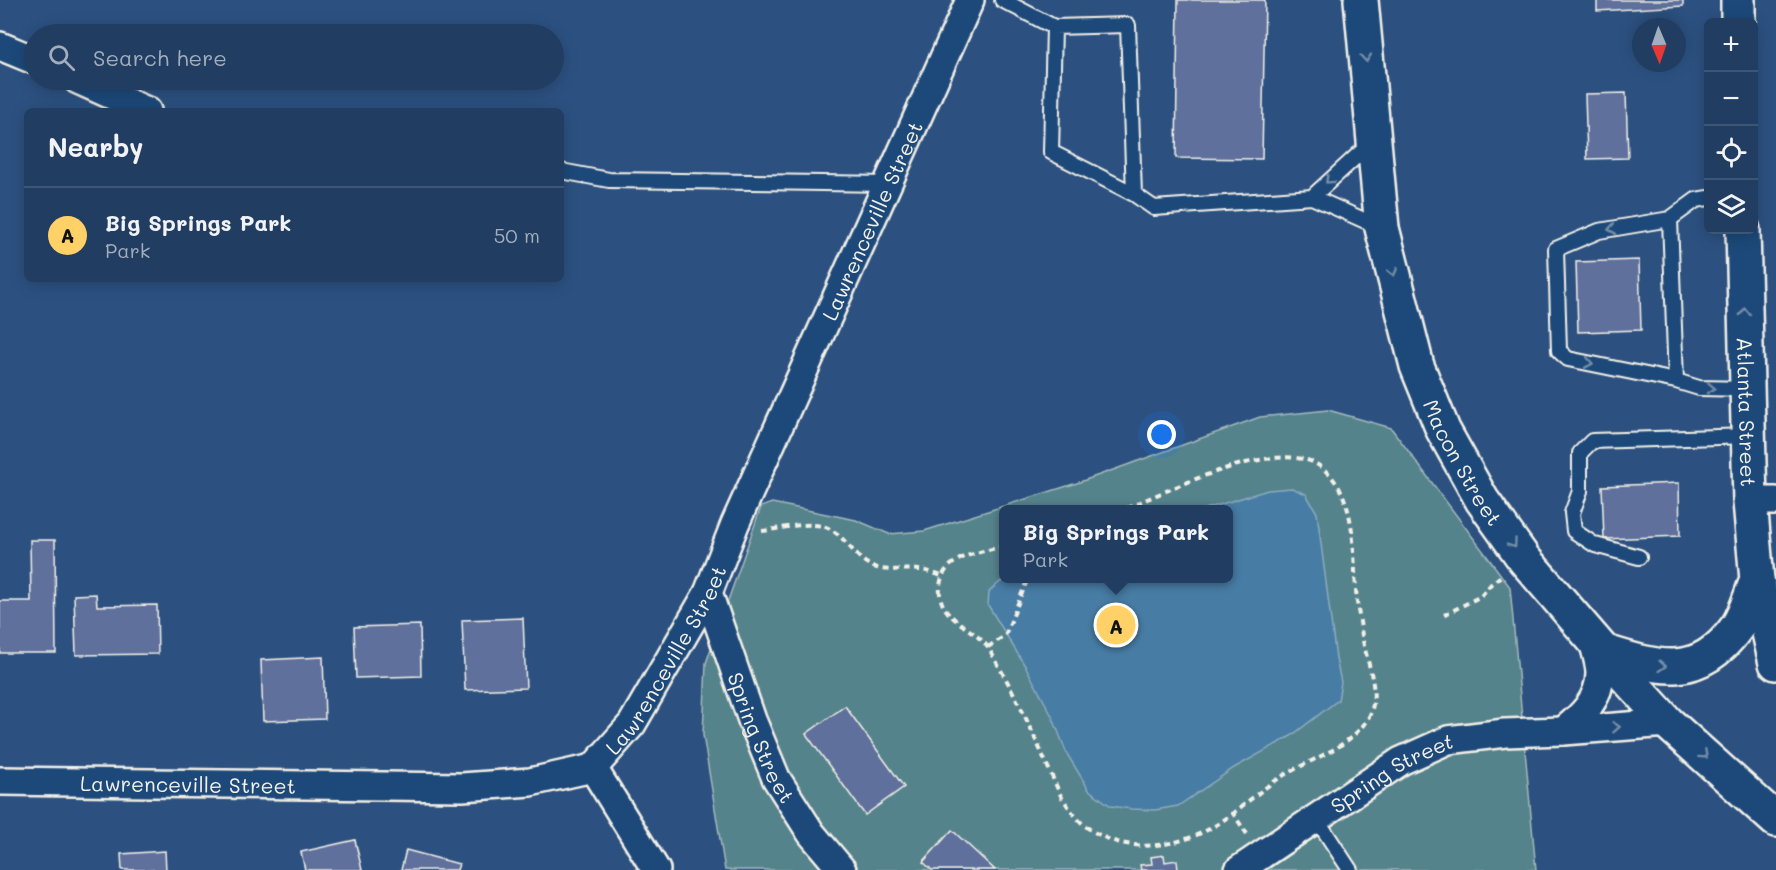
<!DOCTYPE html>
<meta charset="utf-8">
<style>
:root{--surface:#213d61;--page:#2d486a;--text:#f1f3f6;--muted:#a2aebd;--line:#3e5676;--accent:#ffd166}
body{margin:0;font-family:Mali,sans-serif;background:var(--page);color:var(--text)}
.controls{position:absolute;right:18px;top:18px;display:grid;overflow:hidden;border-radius:9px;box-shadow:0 3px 15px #0003}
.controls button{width:54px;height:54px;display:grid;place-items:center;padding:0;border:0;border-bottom:2px solid var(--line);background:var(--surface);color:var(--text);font:30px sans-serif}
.compass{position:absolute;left:1632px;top:18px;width:54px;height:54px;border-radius:50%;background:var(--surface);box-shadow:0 3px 15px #0003;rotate:178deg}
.you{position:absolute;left:1162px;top:435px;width:21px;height:21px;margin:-15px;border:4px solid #fff;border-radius:50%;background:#1a73e8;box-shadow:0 0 0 9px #1a73e833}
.badge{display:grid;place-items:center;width:39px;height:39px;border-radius:50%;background:var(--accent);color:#111;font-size:20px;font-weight:700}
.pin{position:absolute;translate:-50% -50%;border:3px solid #fff;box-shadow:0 2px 6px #0006}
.popup{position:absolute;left:999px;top:505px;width:234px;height:78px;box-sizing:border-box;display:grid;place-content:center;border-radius:9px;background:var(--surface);filter:drop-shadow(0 2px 4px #0005);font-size:20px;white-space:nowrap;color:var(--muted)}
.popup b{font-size:22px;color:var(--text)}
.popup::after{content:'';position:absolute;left:50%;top:100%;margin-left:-12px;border:12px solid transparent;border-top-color:var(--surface)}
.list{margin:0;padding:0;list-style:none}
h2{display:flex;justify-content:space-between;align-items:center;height:78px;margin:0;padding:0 24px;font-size:26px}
h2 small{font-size:20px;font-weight:400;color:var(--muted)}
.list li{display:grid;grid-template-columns:39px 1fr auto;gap:18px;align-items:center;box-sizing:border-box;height:96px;padding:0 24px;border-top:2px solid var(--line)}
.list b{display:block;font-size:22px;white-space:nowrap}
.list p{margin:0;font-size:20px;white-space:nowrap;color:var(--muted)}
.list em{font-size:20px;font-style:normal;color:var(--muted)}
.icon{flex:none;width:33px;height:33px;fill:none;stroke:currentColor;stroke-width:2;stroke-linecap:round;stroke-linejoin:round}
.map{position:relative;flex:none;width:1776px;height:870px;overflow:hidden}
.search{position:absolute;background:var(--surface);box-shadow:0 3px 15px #0003;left:24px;top:24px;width:540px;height:66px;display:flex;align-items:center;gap:15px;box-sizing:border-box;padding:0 21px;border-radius:33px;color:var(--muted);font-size:22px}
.panel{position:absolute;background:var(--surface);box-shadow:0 3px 15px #0003;left:24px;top:108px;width:540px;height:174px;border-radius:9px}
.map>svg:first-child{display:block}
</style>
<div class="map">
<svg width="1776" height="870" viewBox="0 0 1776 870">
<rect width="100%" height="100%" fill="#2c5181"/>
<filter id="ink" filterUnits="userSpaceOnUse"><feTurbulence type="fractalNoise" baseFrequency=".0167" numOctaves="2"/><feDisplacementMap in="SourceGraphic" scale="12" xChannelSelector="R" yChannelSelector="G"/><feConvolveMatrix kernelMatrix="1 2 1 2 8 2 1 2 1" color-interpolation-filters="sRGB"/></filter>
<g filter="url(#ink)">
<path fill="#54838c" stroke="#a4baba" stroke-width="1.5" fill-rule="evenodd" d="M1328,410L1391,428L1510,587L1536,870H725L703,735L706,663L761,507L772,503L856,520L889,534L924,531L1077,483L1260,417ZM1004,510H1228V578H1004Z"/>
<path fill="#477ca4" stroke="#8cabbf" stroke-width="1.5" d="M1292,488L1306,494L1317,513L1336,659L1341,682L1338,700L1291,736L1234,768L1178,806L1155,810L1131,809L1111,806L1089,790L1067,754L1053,718L1027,669L988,605L989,592L1000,582L1010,579L1228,578V510L1205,509L1268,490Z"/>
<path fill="#61709d" stroke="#f4f1e8" stroke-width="1.5" d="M1178,0H1265L1262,159L1176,158Z
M1597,0H1683V6L1597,11Z
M1626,93L1628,158L1587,159L1585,94Z
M1639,260L1641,330L1578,332L1576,262Z
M1679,483L1680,536L1604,539L1602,486Z
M30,540H55L56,653H0V601H31Z
M96,594L97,606L157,605L158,654L76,655L74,595Z
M523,618L526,688L465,690L462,620Z
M420,625L421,676L356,678L354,627Z
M323,657L325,719L263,721L261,660Z
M845,706L904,787L865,815L806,734Z
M952,830L995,870H932L923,862Z
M355,840L362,870H305L301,852Z
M406,850L459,864L457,870H401Z
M165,851L166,870H122L121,854Z
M1164,855L1165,862L1177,860L1178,870H1141L1140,865L1152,864L1151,857Z"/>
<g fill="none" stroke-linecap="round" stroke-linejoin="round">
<defs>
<path id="lane" d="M1002,0L1054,27
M1371,143L1312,197L1379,227
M561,171L609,180L888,184
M1134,194L1051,152L1054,27L1128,25L1134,194L1154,208L1312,197
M1708,198L1696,200L1670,219L1599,231L1556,249L1559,351L1568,359L1676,381L1699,388L1747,389
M1670,219L1676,381
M1639,557L1595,545L1574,531L1572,513L1580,491V453L1592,441L1749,436
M1316,818L1350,870"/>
<g id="street">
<path d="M0,46L34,60"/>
<path d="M78,80L147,111"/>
<path d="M1750,501H1776"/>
<path id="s1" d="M708,593L752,720L776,778L811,833L842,870"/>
<path d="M1563,731C1582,716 1600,699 1600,673C1600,663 1595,650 1593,640"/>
<path d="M593,768L656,870"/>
<path id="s2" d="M0,781L462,787L530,782L593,768L632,724L708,593L735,524L970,0"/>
<path id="s3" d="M1239,870L1401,761L1448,740L1505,733L1563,731L1668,723"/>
</g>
<g id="primary">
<path id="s4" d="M1361,0L1382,228L1417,366L1443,430L1482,500L1524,559L1625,676L1668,723L1776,820"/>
<path d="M1738,0V22"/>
<path id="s5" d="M1743,230L1750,501L1757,580L1776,663"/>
<path d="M1606,652C1660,669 1699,680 1737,627C1746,614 1751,594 1757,580"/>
</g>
</defs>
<use href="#lane" stroke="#f4f1e8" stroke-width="18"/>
<use href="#street" stroke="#f4f1e8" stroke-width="32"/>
<use href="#primary" stroke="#f4f1e8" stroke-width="38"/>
<path stroke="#f4f1e8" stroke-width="4" stroke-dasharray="6 4.5" stroke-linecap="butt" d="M762,531C780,529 804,522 822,526C846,532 854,562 877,568C891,572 905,568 919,570C927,570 935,574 942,576
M1004,546C979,553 942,556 940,587C937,618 970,625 986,645C992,653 997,663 1002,672C1025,712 1042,755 1061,796C1070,809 1078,822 1091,830C1127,854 1175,848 1211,828C1234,815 1257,792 1281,777C1308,760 1348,749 1367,720C1382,697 1368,665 1363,641C1361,631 1360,620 1358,610C1353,574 1357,531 1344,498C1338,482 1324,465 1307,460C1259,446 1167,491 1122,510
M1444,615L1481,596L1491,584L1501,576
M988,647L1005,636L1028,578
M1232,812L1247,834"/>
<use href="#lane" stroke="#1f4a7a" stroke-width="14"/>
<use href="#street" stroke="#1f4a7a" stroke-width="27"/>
<use href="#primary" stroke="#1f4a7a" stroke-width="33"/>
</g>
<defs><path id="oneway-chevron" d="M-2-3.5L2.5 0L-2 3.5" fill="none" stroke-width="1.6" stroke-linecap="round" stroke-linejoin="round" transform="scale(1.5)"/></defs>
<g stroke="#748da6">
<use href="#oneway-chevron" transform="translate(1366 58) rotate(85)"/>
<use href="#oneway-chevron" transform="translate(1329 180) rotate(138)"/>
<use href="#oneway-chevron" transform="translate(1612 229) rotate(170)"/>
<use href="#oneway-chevron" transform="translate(1393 272) rotate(76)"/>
<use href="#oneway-chevron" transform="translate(1745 312) rotate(-91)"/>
<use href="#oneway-chevron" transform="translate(1589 363) rotate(11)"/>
<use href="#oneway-chevron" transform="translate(1711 388) rotate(2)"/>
<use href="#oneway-chevron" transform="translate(1513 544) rotate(55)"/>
<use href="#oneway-chevron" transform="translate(1662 666) rotate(4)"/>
<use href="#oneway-chevron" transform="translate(1616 727) rotate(-4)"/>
<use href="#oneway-chevron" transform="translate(1704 755) rotate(42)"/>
</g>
</g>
<g text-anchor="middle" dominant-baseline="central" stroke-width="4.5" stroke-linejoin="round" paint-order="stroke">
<g font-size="21" fill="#f4f1e8" stroke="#1f4a7a">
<text stroke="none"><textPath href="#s2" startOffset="1212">Lawrenceville Street</textPath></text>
<text stroke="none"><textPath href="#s5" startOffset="182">Atlanta Street</textPath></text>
<text stroke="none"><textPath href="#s4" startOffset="478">Macon Street</textPath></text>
<text stroke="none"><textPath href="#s2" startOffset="726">Lawrenceville Street</textPath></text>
<text stroke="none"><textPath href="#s1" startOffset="154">Spring Street</textPath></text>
<text stroke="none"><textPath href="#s3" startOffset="182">Spring Street</textPath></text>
<text stroke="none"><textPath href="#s2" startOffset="188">Lawrenceville Street</textPath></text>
</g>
</g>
</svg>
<div class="controls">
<button>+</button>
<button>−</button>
<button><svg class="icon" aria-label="locate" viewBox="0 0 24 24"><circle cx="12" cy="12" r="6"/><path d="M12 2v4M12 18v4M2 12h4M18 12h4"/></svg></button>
<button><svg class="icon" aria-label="layers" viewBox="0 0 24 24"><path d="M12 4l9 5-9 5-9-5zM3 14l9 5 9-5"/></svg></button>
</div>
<svg class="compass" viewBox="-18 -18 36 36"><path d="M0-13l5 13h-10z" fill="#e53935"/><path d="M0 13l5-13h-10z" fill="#a2aebd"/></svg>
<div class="you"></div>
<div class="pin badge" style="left:1116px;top:625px">A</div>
<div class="popup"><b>Big Springs Park</b>Park</div>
<div class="search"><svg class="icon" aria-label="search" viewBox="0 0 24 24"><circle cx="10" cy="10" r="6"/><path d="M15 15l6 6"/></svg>Search here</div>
<section class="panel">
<h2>Nearby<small></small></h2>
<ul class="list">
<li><span class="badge">A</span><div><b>Big Springs Park</b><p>Park</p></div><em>50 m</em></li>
</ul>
</section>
</div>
